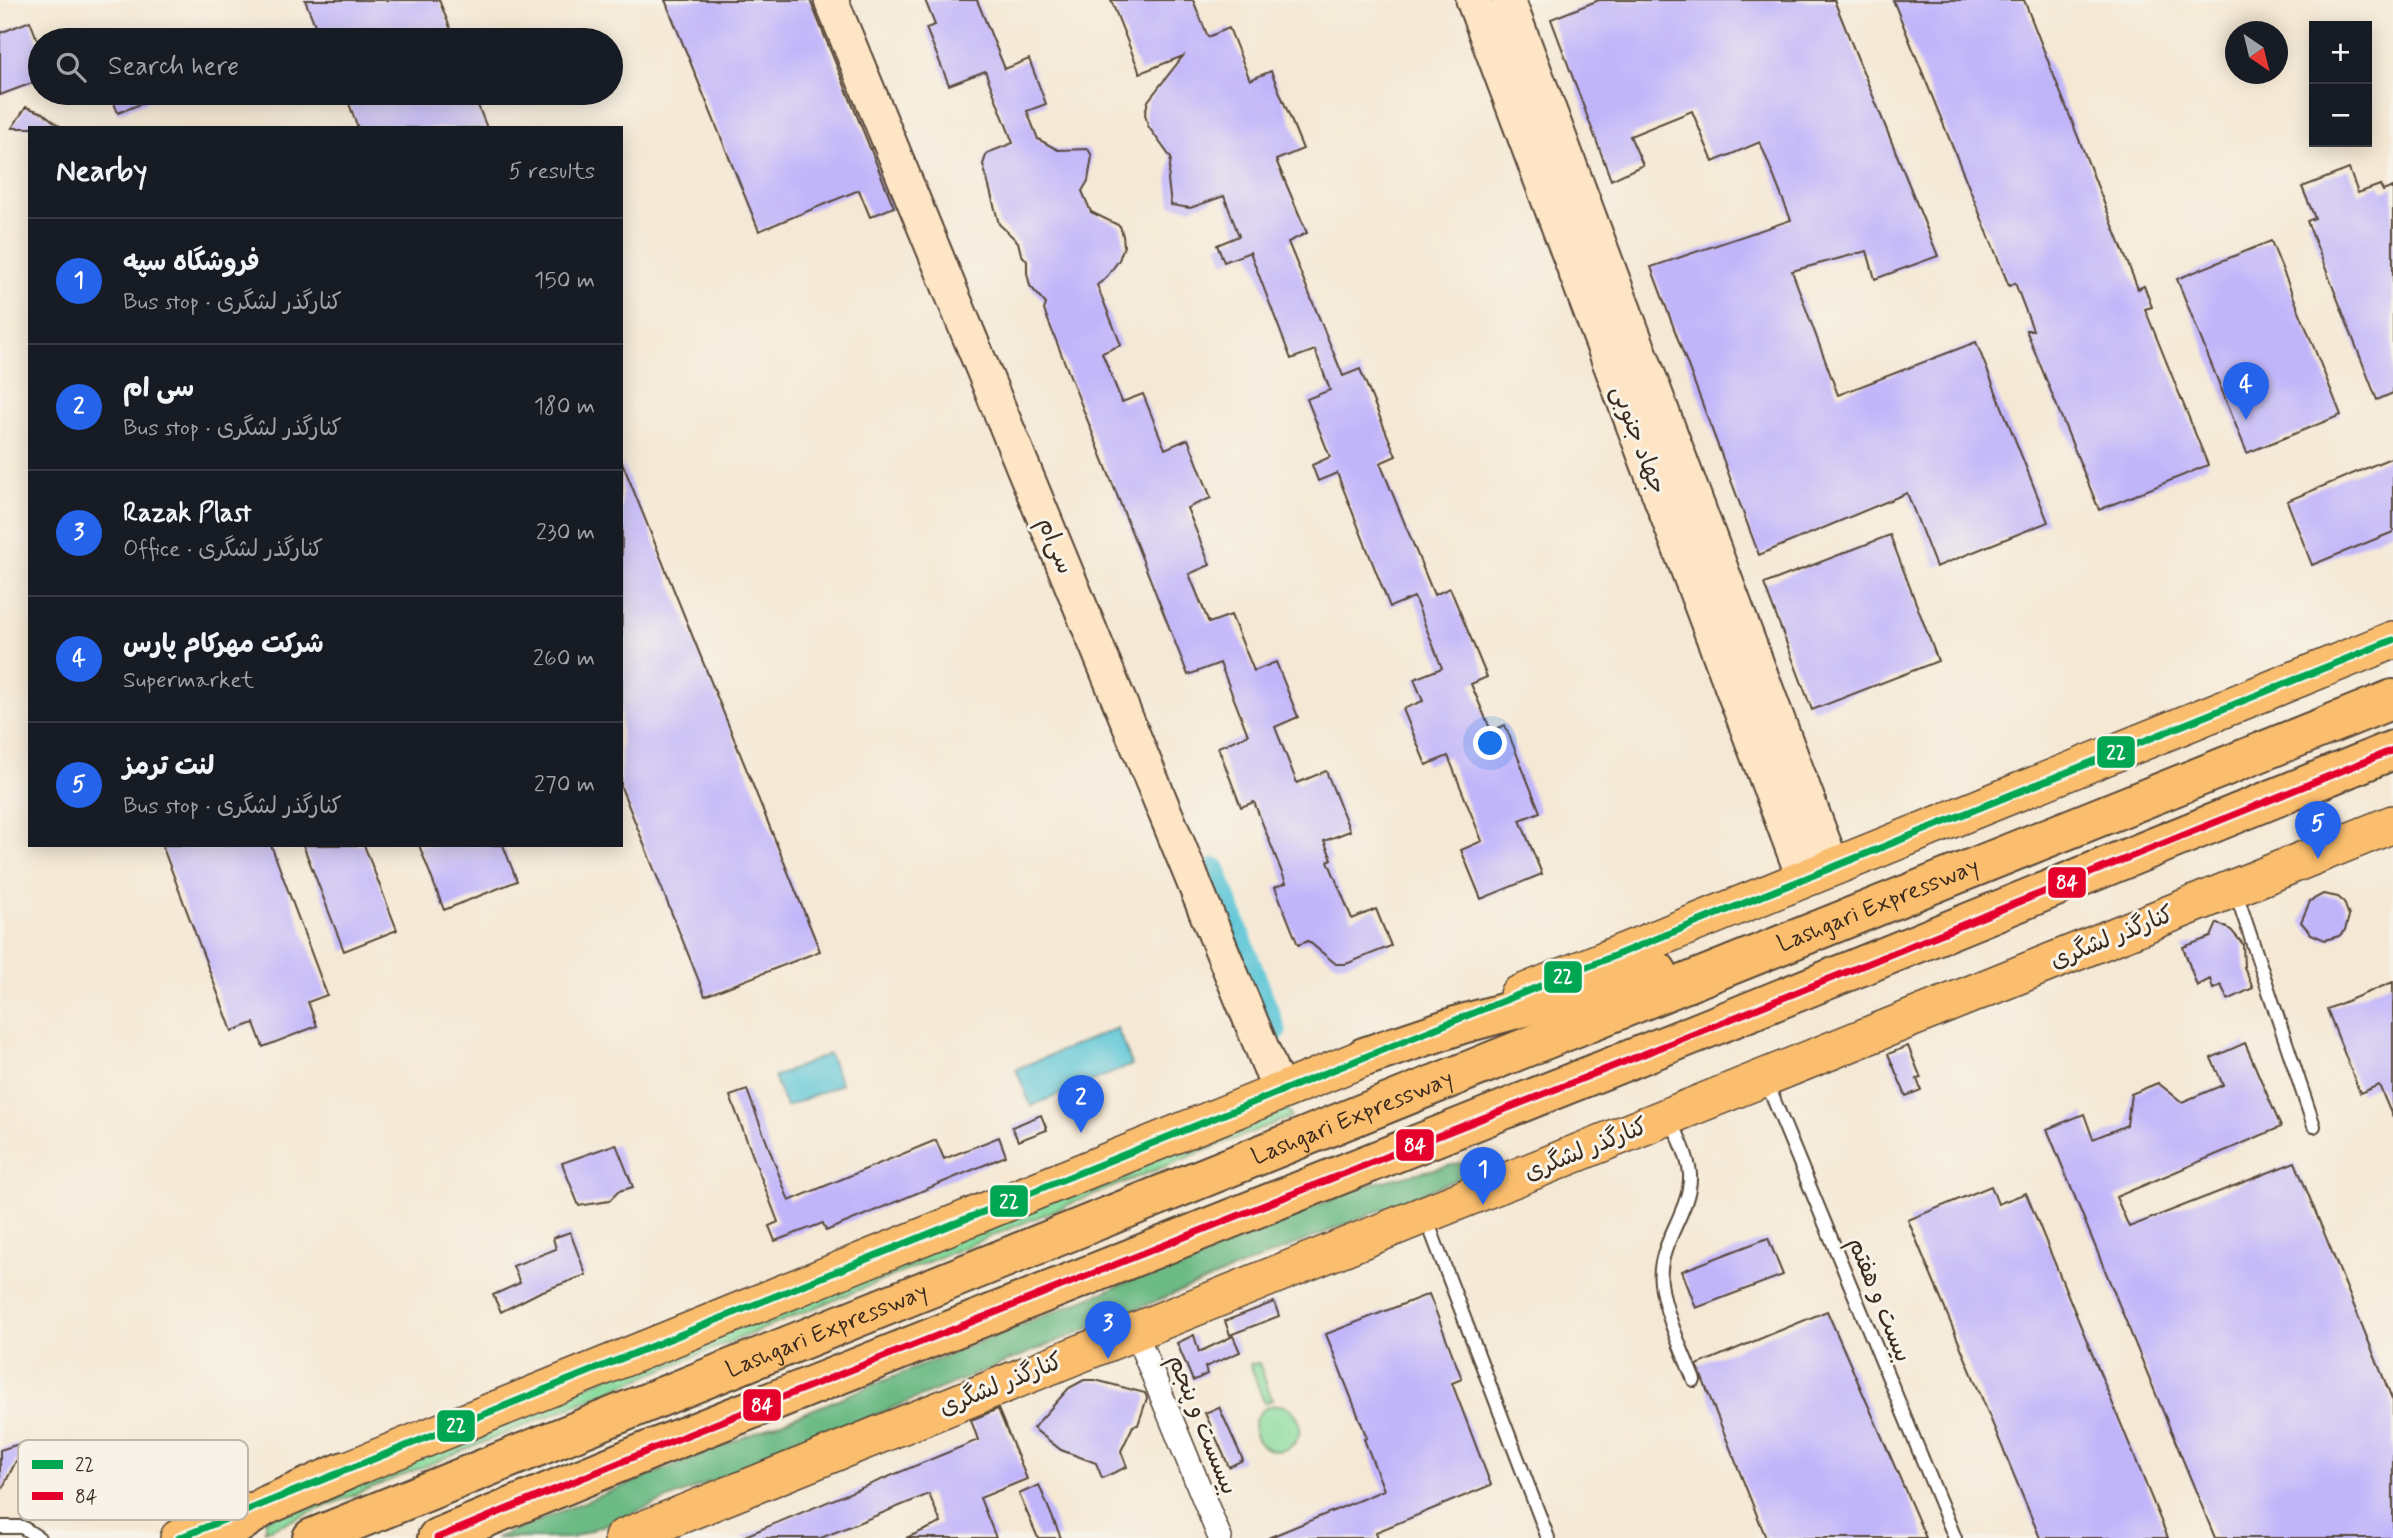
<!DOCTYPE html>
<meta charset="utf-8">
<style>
:root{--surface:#171b24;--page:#20242c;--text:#f1f3f6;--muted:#9ea1a6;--line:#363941;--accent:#2563eb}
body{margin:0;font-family:Mynerve,"Playpen Sans Arabic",sans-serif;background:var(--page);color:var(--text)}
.controls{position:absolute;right:21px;top:21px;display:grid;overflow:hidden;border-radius:0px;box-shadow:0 4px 18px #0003}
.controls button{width:63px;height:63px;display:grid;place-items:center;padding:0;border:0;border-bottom:2px solid var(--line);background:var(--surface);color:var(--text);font:35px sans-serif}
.compass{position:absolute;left:2225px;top:21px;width:63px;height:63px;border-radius:50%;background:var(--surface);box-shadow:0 4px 18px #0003;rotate:145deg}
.you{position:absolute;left:1491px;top:744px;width:24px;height:24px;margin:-18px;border:5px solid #fff;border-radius:50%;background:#1a73e8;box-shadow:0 0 0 10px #1a73e833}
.badge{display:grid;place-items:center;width:46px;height:46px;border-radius:50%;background:var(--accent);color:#fff;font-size:23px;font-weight:700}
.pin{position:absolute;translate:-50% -58px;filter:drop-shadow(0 2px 4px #0008)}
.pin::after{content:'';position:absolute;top:37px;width:24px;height:21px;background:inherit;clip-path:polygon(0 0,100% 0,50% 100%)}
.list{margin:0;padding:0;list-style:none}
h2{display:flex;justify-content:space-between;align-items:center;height:91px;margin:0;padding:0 28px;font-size:30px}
h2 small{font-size:23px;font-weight:400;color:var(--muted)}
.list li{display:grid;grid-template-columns:46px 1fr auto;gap:21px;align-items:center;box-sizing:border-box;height:126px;padding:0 28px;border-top:2px solid var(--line)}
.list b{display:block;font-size:26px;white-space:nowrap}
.list p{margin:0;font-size:23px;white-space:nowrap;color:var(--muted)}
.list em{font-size:23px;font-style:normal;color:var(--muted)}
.icon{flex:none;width:38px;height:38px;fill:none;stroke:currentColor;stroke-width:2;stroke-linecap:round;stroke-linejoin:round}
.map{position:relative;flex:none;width:2393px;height:1538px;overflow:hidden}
.search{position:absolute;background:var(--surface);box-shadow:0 4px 18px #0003;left:28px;top:28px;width:595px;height:77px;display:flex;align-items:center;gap:18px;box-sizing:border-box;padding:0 24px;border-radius:38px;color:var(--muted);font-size:26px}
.panel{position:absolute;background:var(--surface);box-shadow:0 4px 18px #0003;left:28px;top:126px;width:595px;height:721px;border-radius:0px}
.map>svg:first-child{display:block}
</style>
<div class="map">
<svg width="2393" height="1538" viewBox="0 0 2393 1538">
<rect width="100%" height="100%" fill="#f7f3e8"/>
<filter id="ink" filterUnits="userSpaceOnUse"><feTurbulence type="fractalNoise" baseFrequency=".0143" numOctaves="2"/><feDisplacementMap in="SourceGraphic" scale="14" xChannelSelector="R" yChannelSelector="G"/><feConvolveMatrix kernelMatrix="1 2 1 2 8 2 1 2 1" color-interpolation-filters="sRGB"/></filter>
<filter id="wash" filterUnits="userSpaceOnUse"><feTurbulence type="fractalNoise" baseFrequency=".00686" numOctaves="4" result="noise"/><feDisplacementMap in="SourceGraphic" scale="28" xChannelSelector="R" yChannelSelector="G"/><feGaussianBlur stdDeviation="1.57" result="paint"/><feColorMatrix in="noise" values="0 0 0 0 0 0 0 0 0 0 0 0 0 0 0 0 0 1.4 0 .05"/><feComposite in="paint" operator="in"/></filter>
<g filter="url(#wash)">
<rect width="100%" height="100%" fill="#f5e8d4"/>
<path fill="#86da9c" stroke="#60825d" stroke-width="2" d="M1283,1097L1291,1117L1117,1185L265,1531V1519Z
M1259,1363L1272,1400L1264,1403L1250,1364Z
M1254 1428a23 23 0 1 1 46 0a23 23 0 1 1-46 0Z"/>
<path fill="#6cba84" stroke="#547251" stroke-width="2" d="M1460,1163L1489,1166L572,1538H495L1370,1184Z"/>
<path fill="#5cc6d7" stroke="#4c787a" stroke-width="2" d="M1117,1028L1132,1065L1031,1106L1016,1069Z
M829,1054L841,1084L786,1107L774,1077Z"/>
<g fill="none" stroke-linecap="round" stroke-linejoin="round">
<path stroke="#5cc6d7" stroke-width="21" d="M1215,868L1276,1031"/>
</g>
<g id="blocks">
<path fill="#c1b5fa" d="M305,0H439L455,40H321Z
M665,0H810L894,207L870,217L859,190L759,231Z
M925,0H977L1005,69L1029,59L1046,104L1027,111L1038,139L1058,150L1088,149L1092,156L1088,181L1082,191L1091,212L1120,226L1123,236L1124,246L1119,260L1105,279L1097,285L1121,345L1102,353L1122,402L1143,394L1165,449L1188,439L1211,498L1187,508L1210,565L1189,574L1209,623L1231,615L1254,671L1276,662L1298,717L1275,727L1297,783L1326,771L1350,831L1324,841L1332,859L1328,861L1352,919L1376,909L1391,946L1346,964H1336L1308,941L1298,945L1275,887L1286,883L1254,802L1241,807L1218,747L1248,735L1220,663L1188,675L1044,310L1046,304L1030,286L1027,273V261L1021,254L1018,242L999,224L983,164L987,153L1013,143L985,71L949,85L926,28L935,25Z
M1111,0H1193L1208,37L1229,28L1250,80L1271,71L1303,149L1276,160L1307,233L1288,242L1343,376L1360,369L1396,456L1380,463L1434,595L1450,588L1487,677L1471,684L1491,731L1505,725L1540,812L1520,820L1542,874L1481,899L1461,850L1482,841L1448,756L1426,765L1403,709L1423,701L1414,679L1442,668L1414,597L1390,607L1337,473L1318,481L1312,465L1330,457L1307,399L1330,390L1315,350L1291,359L1250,252L1224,262L1217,245L1239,236L1224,196L1190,208L1171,205L1168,180L1171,158L1148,126L1145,114L1148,101L1183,56L1140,73Z
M1599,0H1834L1938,256L1875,279L1867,251L1792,271L1838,395L1976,342L2048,522L1936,567L1907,493L1759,555L1651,267L1791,220L1760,142L1713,162L1692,111L1630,136L1643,165L1611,180L1551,19Z
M1893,0H2024L2138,289L2144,286L2152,307L2145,309L2208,465L2099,510L2026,330H2033L2015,283L2009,286Z
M30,21L40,47V80L0,95V33Z
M110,93H166V94L118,113Z
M360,93H473L487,128H358L347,98Z
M26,107L43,113L62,128H12Z
M2349,169L2358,193L2380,185L2383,191L2393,187V393L2377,400L2307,221L2315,218L2302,187Z
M2271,241L2341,415L2247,453L2177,279Z
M2393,457V532L2312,565L2287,501Z
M622,462L820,951L705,996L621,787Z
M1890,535L1938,661L1812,710L1764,584Z
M162,845H271L327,995L308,1002L317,1026L263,1047L254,1023L232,1031Z
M303,845H364L397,930L344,951Z
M419,845H503L517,881L444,910Z
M2323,894L2338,897L2344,902L2349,916L2345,930L2339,936L2325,940L2311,934L2301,922L2310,901Z
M2217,923L2231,930L2243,944L2244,967L2253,988L2228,1000L2221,985L2213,989L2210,979L2197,986L2183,947L2211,937Z
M2393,982V1118L2379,1085L2360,1093L2327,1009Z
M2245,1043L2281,1127L2116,1197L2129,1227L2295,1162L2393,1401V1538H2215L2047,1129L2084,1114L2093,1139L2127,1125L2131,1094L2158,1083L2182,1102L2223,1085L2211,1058Z
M1908,1046L1921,1078L1917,1079L1921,1090L1906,1096L1888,1054Z
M747,1090L789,1201L936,1140L944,1159L999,1137L1006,1156L826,1231L823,1223L775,1241L769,1226L778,1222L730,1096Z
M1041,1115L1047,1130L1018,1141L1012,1127Z
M616,1144L633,1187L619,1191L609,1201L579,1206L562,1163Z
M1991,1186L1998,1204L2026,1193L2168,1538H2040L1908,1220Z
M570,1232L586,1275L540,1292L501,1312L493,1295L520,1283L513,1266L556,1249L553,1238Z
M1768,1238L1783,1275L1696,1308L1682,1271Z
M1429,1294L1462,1379L1452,1383L1491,1485L1376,1532L1378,1538H1268L1384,1490L1364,1439L1367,1438L1326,1334Z
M1274,1302L1279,1316L1230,1335L1225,1321Z
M1827,1311L1926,1538H1766L1697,1365Z
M1194,1335L1199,1352L1233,1336L1240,1352L1205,1367L1207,1374L1193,1381L1177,1343Z
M1084,1380H1095L1145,1393L1147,1398L1138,1425L1133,1426L1121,1451L1127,1467L1102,1478L1096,1463L1061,1450L1033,1428L1069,1388Z
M1219,1407L1243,1460L1229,1467L1205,1413Z
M998,1409L1027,1479L980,1498L996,1538H906L941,1523L929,1494L821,1538H740L978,1440L971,1420Z
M19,1444L24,1458L16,1461L0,1493V1450Z
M1039,1485L1061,1538H1038L1019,1494Z"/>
</g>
</g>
<g filter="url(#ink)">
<use href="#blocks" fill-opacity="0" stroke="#574639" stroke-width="2"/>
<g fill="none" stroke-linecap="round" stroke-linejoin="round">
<defs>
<path id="lane" d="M2235,890L2314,1126
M1766,1081L1955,1538
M1670,1118C1678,1136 1688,1155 1690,1174C1692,1211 1656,1245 1661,1283C1664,1311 1683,1353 1694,1380
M1426,1218L1548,1538
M0,1527H22L39,1538"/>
<path id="street" d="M1135,1331L1220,1538"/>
<path id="secondary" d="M831,0L1280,1092
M1473,0L1804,879
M1508,0L1833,867"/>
<path id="primary" d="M1518,995L2393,640
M318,1482L1393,1046
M179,1538L245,1511
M623,1538L2393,824"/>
<g id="highway">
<path d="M1364,1057L1462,1024L1657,971"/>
<path d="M217,1538L265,1506L345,1471"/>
<path id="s1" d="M312,1538C1006,1260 1698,975 2393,699"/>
<path d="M437,1538L655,1448L1699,1032L2393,750"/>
</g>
</defs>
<use href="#lane" stroke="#574639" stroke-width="16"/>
<use href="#street" stroke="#574639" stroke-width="26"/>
<use href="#secondary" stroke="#574639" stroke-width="37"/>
<use href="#primary" stroke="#574639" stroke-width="40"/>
<use href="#highway" stroke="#574639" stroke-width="42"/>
<use href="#lane" stroke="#fff" stroke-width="12"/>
<use href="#street" stroke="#fff" stroke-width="23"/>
<use href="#secondary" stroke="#fde5c5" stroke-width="33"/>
<use href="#primary" stroke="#fabe6e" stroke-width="37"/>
<use href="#highway" stroke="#fabe6e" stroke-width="38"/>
<defs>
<path id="bus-1" d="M179,1538L2393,640"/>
<path id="bus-2" d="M437,1538L655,1448L1699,1032L2393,750"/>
</defs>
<use href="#bus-1" stroke="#f7f3e8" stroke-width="12"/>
<use href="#bus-2" stroke="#f7f3e8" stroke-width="12"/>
<use href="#bus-1" stroke="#00a651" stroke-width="7"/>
<use href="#bus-2" stroke="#e4002b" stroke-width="7"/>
</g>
</g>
<g text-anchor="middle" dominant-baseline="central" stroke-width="6" stroke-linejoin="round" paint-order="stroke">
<g font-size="24" fill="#3b2a1e" stroke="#f7f3e8">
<text transform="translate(1638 440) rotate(69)">جهاد جنوبی</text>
<text transform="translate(1055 546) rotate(68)">سی‌ام</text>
<text stroke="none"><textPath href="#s1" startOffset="1689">Lashgari Expressway</textPath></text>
<text transform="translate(2112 938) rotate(-22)">کنارگذر لشگری</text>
<text stroke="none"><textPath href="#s1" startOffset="1122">Lashgari Expressway</textPath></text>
<text transform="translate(1586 1150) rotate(-22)">کنارگذر لشگری</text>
<text transform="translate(1879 1300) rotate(68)">بیست و هفتم</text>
<text stroke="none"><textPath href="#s1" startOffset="555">Lashgari Expressway</textPath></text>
<text transform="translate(1001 1385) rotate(-22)">کنارگذر لشگری</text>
<text transform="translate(1202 1425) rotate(68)">بیسست و پنجم</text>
</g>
</g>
<rect x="18" y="1440" width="230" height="80" rx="10" fill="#f7f3e8" stroke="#bfb7ab" stroke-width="2"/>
<rect x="32" y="1460" width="31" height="9" fill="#00a651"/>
<rect x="32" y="1492" width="31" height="8" fill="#e4002b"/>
<g font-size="19" fill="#3b2a1e">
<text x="75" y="1471">22</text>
<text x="75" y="1503">84</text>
</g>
<g stroke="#f7f3e8" stroke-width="2.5">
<rect x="2096" y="735" width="40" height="34" rx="7" fill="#00a651"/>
<rect x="2047" y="866" width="40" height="33" rx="7" fill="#e4002b"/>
<rect x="1543" y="960" width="40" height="34" rx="7" fill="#00a651"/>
<rect x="1395" y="1128" width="40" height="34" rx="7" fill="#e4002b"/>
<rect x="989" y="1184" width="40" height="34" rx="7" fill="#00a651"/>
<rect x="742" y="1388" width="40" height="34" rx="7" fill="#e4002b"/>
<rect x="436" y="1409" width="40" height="34" rx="7" fill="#00a651"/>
</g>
<g font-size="19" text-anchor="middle" font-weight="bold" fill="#fff">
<text x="2116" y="759">22</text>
<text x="2067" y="889">84</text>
<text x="1563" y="983">22</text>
<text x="1415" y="1152">84</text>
<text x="1009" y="1208">22</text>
<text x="762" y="1412">84</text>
<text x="456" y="1432">22</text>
</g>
</svg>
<div class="controls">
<button>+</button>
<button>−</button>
</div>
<svg class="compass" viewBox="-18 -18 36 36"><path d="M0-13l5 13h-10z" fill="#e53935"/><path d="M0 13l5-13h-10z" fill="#9ea1a6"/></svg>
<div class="you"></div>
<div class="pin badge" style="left:1483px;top:1205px">1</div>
<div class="pin badge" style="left:1081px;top:1133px">2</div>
<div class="pin badge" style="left:1108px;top:1359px">3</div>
<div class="pin badge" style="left:2246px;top:420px">4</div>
<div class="pin badge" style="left:2318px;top:859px">5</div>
<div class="search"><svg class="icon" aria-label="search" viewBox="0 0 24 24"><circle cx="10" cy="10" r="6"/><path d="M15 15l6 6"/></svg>Search here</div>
<section class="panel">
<h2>Nearby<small>5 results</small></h2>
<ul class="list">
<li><span class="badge">1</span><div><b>فروشگاه سپه</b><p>Bus stop · کنارگذر لشگری</p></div><em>150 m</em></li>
<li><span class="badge">2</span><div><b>سی ام</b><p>Bus stop · کنارگذر لشگری</p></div><em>180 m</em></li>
<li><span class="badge">3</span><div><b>Razak Plast</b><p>Office · کنارگذر لشگری</p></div><em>230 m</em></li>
<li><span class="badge">4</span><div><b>شرکت مهرکام پارس</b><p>Supermarket</p></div><em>260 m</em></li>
<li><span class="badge">5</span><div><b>لنت ترمز</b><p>Bus stop · کنارگذر لشگری</p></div><em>270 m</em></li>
</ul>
</section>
</div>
